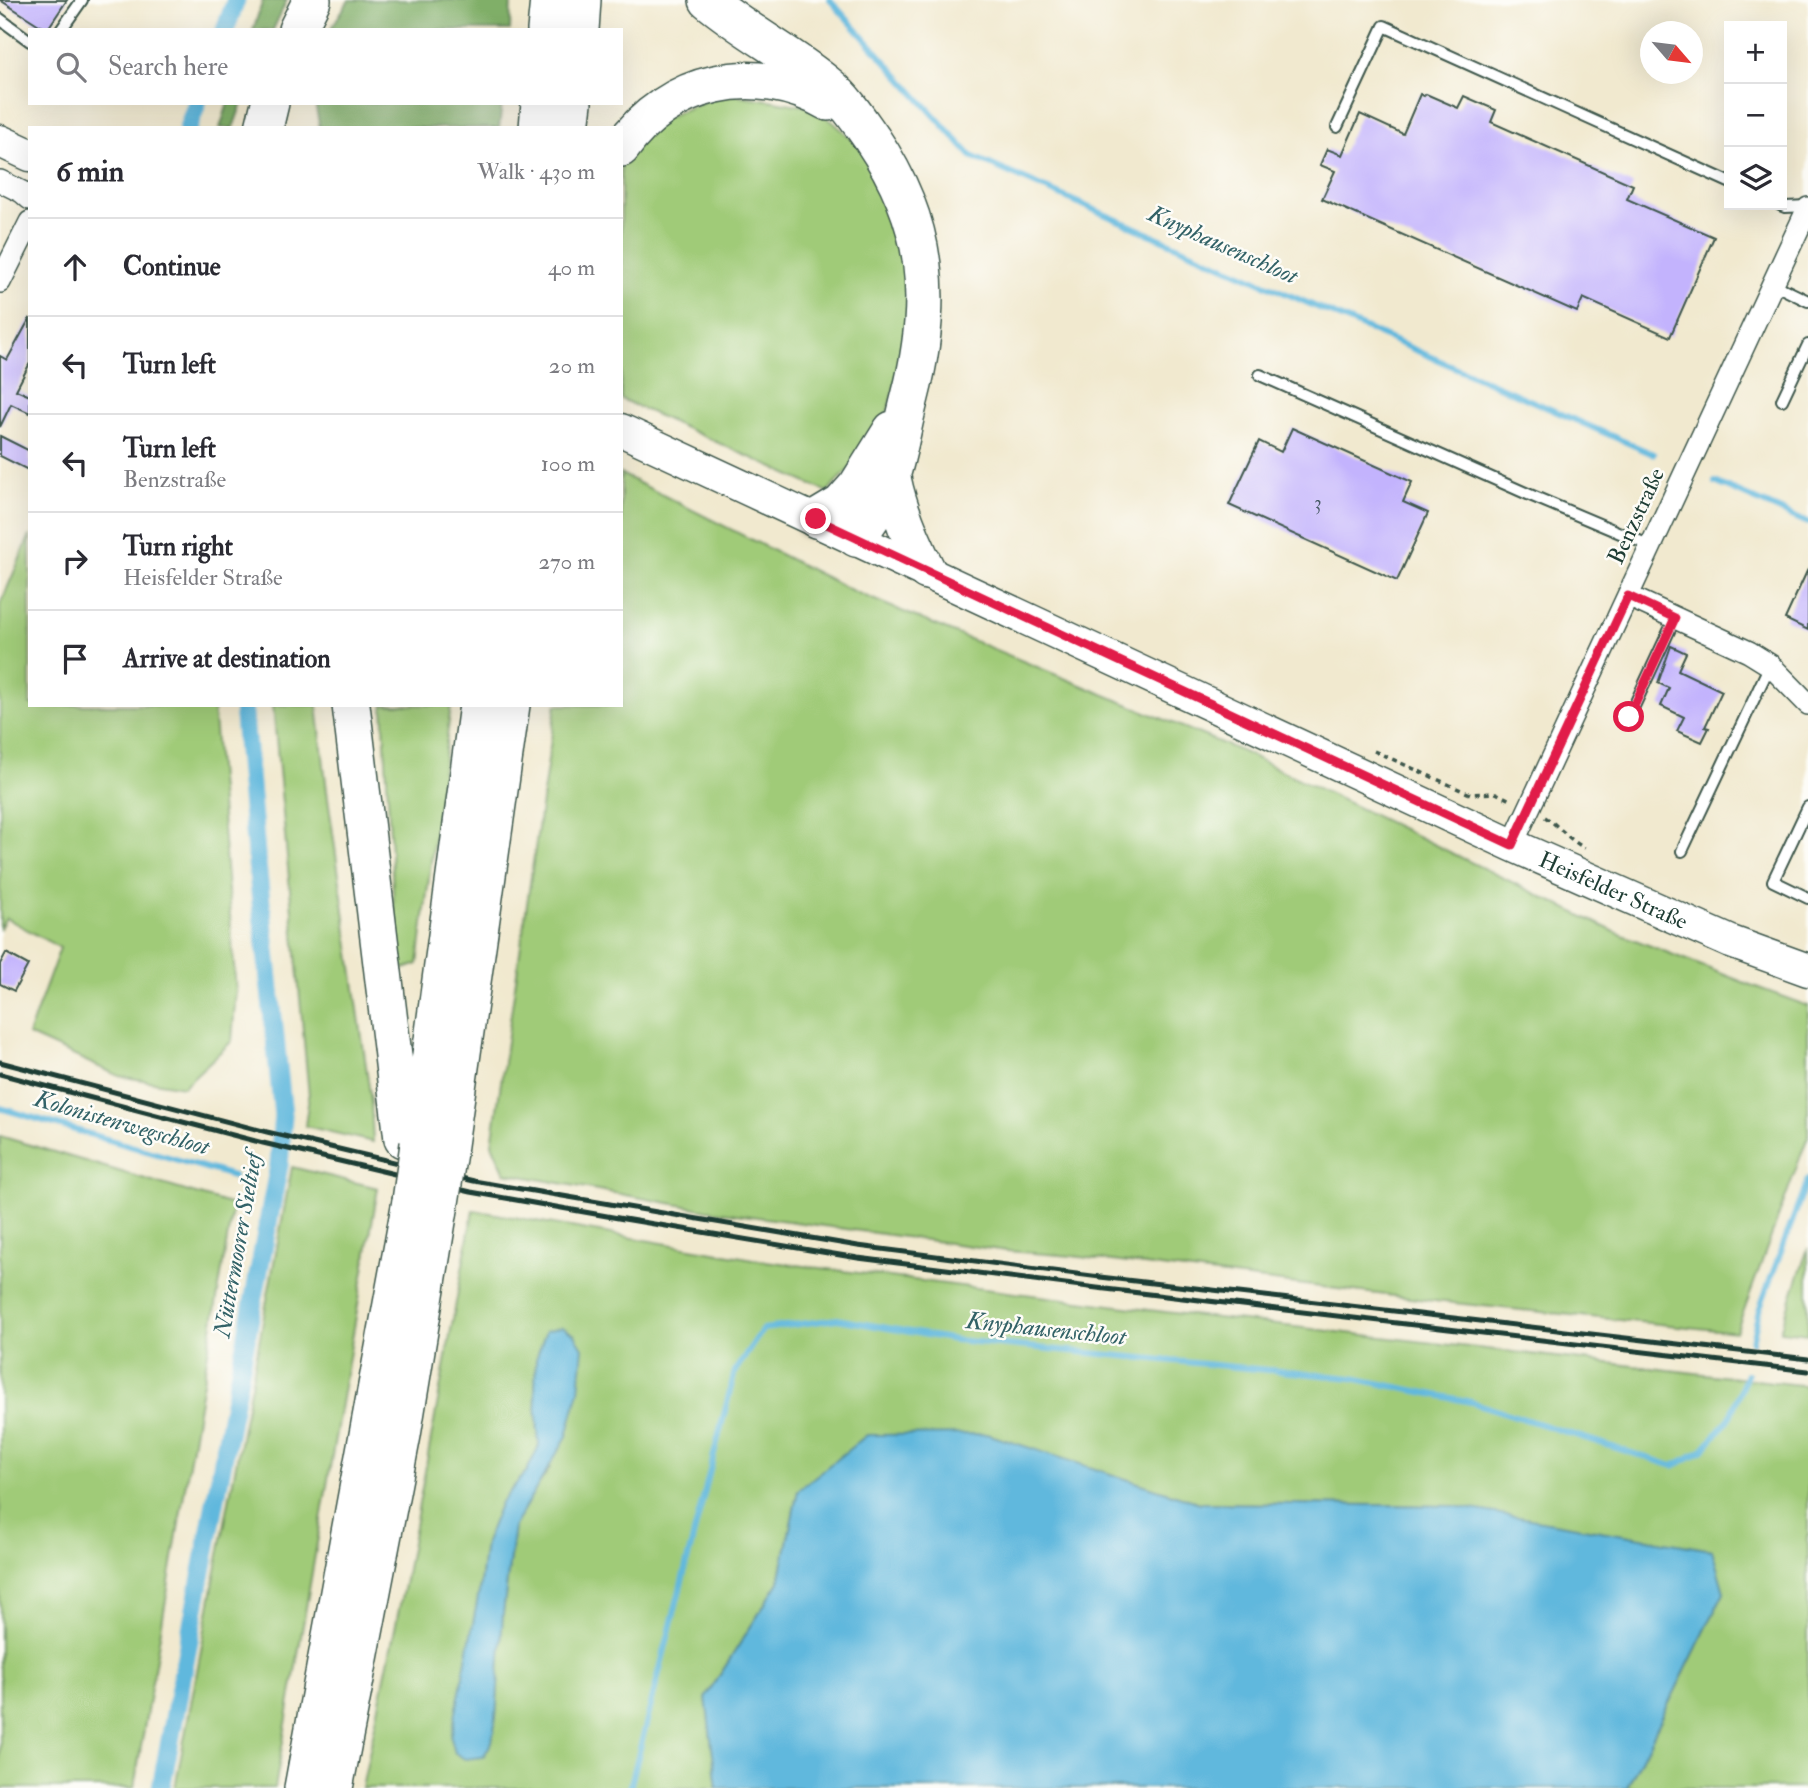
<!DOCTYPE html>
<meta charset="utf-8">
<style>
:root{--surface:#fff;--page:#f2f2f3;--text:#2b2b33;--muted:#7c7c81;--line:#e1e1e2}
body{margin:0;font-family:"IM FELL Double Pica",serif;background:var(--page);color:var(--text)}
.controls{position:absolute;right:21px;top:21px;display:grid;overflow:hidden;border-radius:0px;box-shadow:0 7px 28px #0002}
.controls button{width:63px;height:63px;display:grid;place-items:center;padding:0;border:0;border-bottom:2px solid var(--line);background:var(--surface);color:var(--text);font:35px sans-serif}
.compass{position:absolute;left:1640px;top:21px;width:63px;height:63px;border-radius:50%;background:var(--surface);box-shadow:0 7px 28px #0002;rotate:118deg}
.stop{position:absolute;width:21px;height:21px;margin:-16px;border:5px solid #e11d48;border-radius:50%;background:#fff}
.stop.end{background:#e11d48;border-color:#fff;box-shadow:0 2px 7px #0008}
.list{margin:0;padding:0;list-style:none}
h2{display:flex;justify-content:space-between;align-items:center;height:91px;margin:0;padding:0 28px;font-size:30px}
h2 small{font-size:23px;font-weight:400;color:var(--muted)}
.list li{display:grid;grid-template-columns:46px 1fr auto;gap:21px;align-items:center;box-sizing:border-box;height:98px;padding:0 28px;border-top:2px solid var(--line)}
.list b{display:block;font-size:26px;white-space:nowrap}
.list p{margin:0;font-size:23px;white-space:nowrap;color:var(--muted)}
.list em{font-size:23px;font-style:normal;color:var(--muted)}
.icon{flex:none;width:38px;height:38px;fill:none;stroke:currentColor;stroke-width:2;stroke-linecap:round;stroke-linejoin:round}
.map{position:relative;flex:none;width:1808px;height:1788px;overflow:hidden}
.search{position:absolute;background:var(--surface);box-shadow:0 7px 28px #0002;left:28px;top:28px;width:595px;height:77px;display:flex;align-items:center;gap:18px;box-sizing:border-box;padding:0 24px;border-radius:0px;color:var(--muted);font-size:26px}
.panel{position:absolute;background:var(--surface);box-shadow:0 7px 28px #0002;left:28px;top:126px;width:595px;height:581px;border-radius:0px}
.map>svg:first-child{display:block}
</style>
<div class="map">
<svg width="1808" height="1788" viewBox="0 0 1808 1788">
<rect width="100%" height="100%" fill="#fdfcf7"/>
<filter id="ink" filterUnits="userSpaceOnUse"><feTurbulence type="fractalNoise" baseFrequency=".0143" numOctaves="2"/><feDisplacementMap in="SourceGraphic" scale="14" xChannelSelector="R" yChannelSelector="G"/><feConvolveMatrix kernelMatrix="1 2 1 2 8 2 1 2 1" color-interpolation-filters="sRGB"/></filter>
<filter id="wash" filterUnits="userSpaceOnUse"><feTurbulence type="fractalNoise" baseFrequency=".00686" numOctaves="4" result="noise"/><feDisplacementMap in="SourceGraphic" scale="28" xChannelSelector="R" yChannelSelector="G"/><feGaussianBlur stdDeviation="1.57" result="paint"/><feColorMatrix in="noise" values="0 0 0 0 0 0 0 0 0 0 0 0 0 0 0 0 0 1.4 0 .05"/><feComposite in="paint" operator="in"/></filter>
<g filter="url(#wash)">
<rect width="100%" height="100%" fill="#f1e9cf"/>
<path fill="#a0cb78" stroke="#608456" stroke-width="2" fill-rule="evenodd" d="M724,93L811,107L833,122L852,139L877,166L917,299L881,437L827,492L621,399V161L653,123Z
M621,474L853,591L1243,752L1615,932L1748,984L1808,1006V1136L1736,1332L1434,1301L1072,1256L1007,1251L707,1210L505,1173L492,1144L556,705H621Z
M30,535V705H213L236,990L232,1041L183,1087L119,1076L28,1035L60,948L6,918L0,928V605Z
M273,705H317L327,791L371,1101L373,1142L305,1126L309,1096Z
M383,705H451L418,964L404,969L397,963Z
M0,1136L233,1205L134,1788H0Z
M292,1167L378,1188L275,1788H175Z
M473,1210L765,1261L1165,1312L1808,1386V1788H1627L1724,1592L1454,1506L1200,1503L987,1434L798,1490L779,1582L706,1697L717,1788H362L405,1580ZM536,1359L550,1468L528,1500L514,1526L503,1613L496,1717L479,1592L485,1543L501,1502L527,1471L539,1446L535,1390Z
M1808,1248V1334L1780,1331Z"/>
<path fill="#80af68" stroke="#50764e" stroke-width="2" d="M263,0H287L273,30H253Z
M349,0H511L510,30H330Z
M228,103H242L233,128H220Z
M315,103H502L499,128H320Z"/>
<path fill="#60b8dd" stroke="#407a88" stroke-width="2" d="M562,1327L575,1335L583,1348L579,1391L567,1436L514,1526L503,1613L496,1717L492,1742L483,1757L465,1759L455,1753L451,1738L479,1592L485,1543L501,1502L527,1471L539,1446L535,1390L536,1359L546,1331Z
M987,1434L1200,1503L1454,1506L1712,1550L1724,1592L1627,1788H717L706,1697L779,1582L798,1490L867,1435Z"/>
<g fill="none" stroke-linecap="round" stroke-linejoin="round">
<path stroke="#60b8dd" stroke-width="6" d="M830,0L971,156L1653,454
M1715,482L1808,523
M0,1108L233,1176
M1752,1342L1759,1310L1808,1179
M630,1788L735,1371L763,1329L837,1319L955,1340L1352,1378L1471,1402L1673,1466L1702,1451L1729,1419L1747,1374"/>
<path stroke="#60b8dd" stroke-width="19" d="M225,30L236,0
M188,128L197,103
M161,1788L279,1165L283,1115L256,854L243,705"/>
</g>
<g id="blocks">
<path fill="#c3b3fd" d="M0,0H67L47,30Z
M1420,94L1424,96L1426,94L1458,108L1464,96L1496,110L1491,122L1633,185L1627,199L1714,237L1670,337L1583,298L1577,312L1322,199L1335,171L1320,165L1327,149L1342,155L1360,114L1403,134Z
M30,318V363L16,390L30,396V413L11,404L0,427V356L7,360Z
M1292,428L1412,482L1403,502L1428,513L1397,581L1229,505L1259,441L1281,452Z
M0,436L30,451V471L0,456Z
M1808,569V630L1785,619Z
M1671,646L1686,653L1678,670L1722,691L1705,727L1709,728L1702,742L1677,731L1684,717L1661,706L1669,688L1658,683Z
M6,953L28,965L14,991L0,984V964Z"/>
</g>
</g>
<g filter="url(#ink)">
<use href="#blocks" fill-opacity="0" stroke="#3e574b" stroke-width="2"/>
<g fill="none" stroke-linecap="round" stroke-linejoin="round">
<defs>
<path id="service" d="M0,19L30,41
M61,30L82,0
M1337,127L1384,26L1729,182
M1780,205L1785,207L1808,206
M1773,284L1808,301
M1260,375L1530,495L1651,546
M1782,400L1808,345
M1629,717L1675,618
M1808,807L1773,881L1808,898
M1682,851L1770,665"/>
<path id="minor" d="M0,181L22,192L30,199
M0,282L30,222
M1628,596L1749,652L1770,665L1808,704
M1512,845L1808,208"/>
<g id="primary">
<path d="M0,141L30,155"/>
<path id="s1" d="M621,430L1512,845L1731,942L1808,970"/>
</g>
<path id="motorway" d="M708,0C746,32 791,54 829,86C846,100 859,121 872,139C929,223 935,301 910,397C895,455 897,489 856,538
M297,30L312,0
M546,30L549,0
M580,30L582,0
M264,128L270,103
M538,128L540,103
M570,128L573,103
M621,148C669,80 755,61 828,102
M892,478C899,512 911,540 927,571
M816,519L841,504L857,486L892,430
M351,705L403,1139
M419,1144L478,705
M448,1152L511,705
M303,1788L411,1201
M334,1788L402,1435L439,1209"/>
</defs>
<use href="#service" stroke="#3e574b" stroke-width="14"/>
<use href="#minor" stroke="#3e574b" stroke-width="24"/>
<use href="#primary" stroke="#3e574b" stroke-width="35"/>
<use href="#motorway" stroke="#3e574b" stroke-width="40"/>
<path stroke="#3e574b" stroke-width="3.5" stroke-dasharray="5 5" stroke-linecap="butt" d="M1374,751L1470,794L1496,793L1512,801
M1545,817C1559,826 1569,840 1585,848"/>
<use href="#service" stroke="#fff" stroke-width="10"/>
<use href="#minor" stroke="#fff" stroke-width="21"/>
<use href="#primary" stroke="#fff" stroke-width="32"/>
<use href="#motorway" stroke="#fff" stroke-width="37"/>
<path stroke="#1f3d34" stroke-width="5" d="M0,1062L267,1132L474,1181L858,1246L1100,1277L1808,1359
M0,1074L263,1143L471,1192L624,1219L858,1258L1097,1288L1808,1371"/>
<defs>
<path id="motorway-bridge" d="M411,1201L419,1144
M439,1209L448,1152"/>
</defs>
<use href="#motorway-bridge" stroke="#3e574b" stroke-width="40" stroke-linecap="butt"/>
<use href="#motorway-bridge" stroke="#fff" stroke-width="37"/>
</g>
</g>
<g fill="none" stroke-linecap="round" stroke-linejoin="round" filter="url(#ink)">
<path stroke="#e11d48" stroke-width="9" d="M816,519L1512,845L1628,596L1675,618L1629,717"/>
</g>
<g text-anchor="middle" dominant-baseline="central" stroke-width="5" stroke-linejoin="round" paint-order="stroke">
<g font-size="19" fill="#485a66">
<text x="1318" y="503">3</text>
</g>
<g font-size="23" fill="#1f3d34" stroke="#fdfcf7">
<text transform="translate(1636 516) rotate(-65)">Benzstraße</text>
<text stroke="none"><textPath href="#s1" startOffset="1094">Heisfelder Straße</textPath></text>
</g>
<g font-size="24" font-style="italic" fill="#326267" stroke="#fdfcf7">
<text transform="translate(1223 245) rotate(24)">Knyphausenschloot</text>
<text transform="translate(122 1123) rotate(16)">Kolonistenwegschloot</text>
<text transform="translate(238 1245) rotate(-80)">Nüttermoorer Sieltief</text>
<text transform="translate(1046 1329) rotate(6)">Knyphausenschloot</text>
</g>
</g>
</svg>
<div class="controls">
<button>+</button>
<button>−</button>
<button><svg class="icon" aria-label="layers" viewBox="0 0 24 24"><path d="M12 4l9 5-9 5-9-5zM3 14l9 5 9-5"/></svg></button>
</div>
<svg class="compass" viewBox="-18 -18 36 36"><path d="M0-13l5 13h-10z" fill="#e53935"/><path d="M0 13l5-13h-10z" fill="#7c7c81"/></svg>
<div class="stop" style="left:1629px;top:717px"></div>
<div class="stop end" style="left:816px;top:519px"></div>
<div class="search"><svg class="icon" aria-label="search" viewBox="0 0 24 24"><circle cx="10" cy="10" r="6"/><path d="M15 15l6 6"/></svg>Search here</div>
<section class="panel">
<h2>6 min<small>Walk · 430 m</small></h2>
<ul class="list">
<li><svg class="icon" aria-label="ahead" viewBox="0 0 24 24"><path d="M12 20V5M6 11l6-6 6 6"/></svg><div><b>Continue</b></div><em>40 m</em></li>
<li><svg class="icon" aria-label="left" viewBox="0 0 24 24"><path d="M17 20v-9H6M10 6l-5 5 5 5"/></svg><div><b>Turn left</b></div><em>20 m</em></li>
<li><svg class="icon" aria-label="left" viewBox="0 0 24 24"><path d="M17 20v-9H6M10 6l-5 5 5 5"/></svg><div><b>Turn left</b><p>Benzstraße</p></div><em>100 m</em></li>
<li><svg class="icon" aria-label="right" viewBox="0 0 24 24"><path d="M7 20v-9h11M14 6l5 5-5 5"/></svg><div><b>Turn right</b><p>Heisfelder Straße</p></div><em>270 m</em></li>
<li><svg class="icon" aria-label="arrive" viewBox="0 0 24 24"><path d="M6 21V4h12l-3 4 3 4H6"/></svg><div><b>Arrive at destination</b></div></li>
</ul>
</section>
</div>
